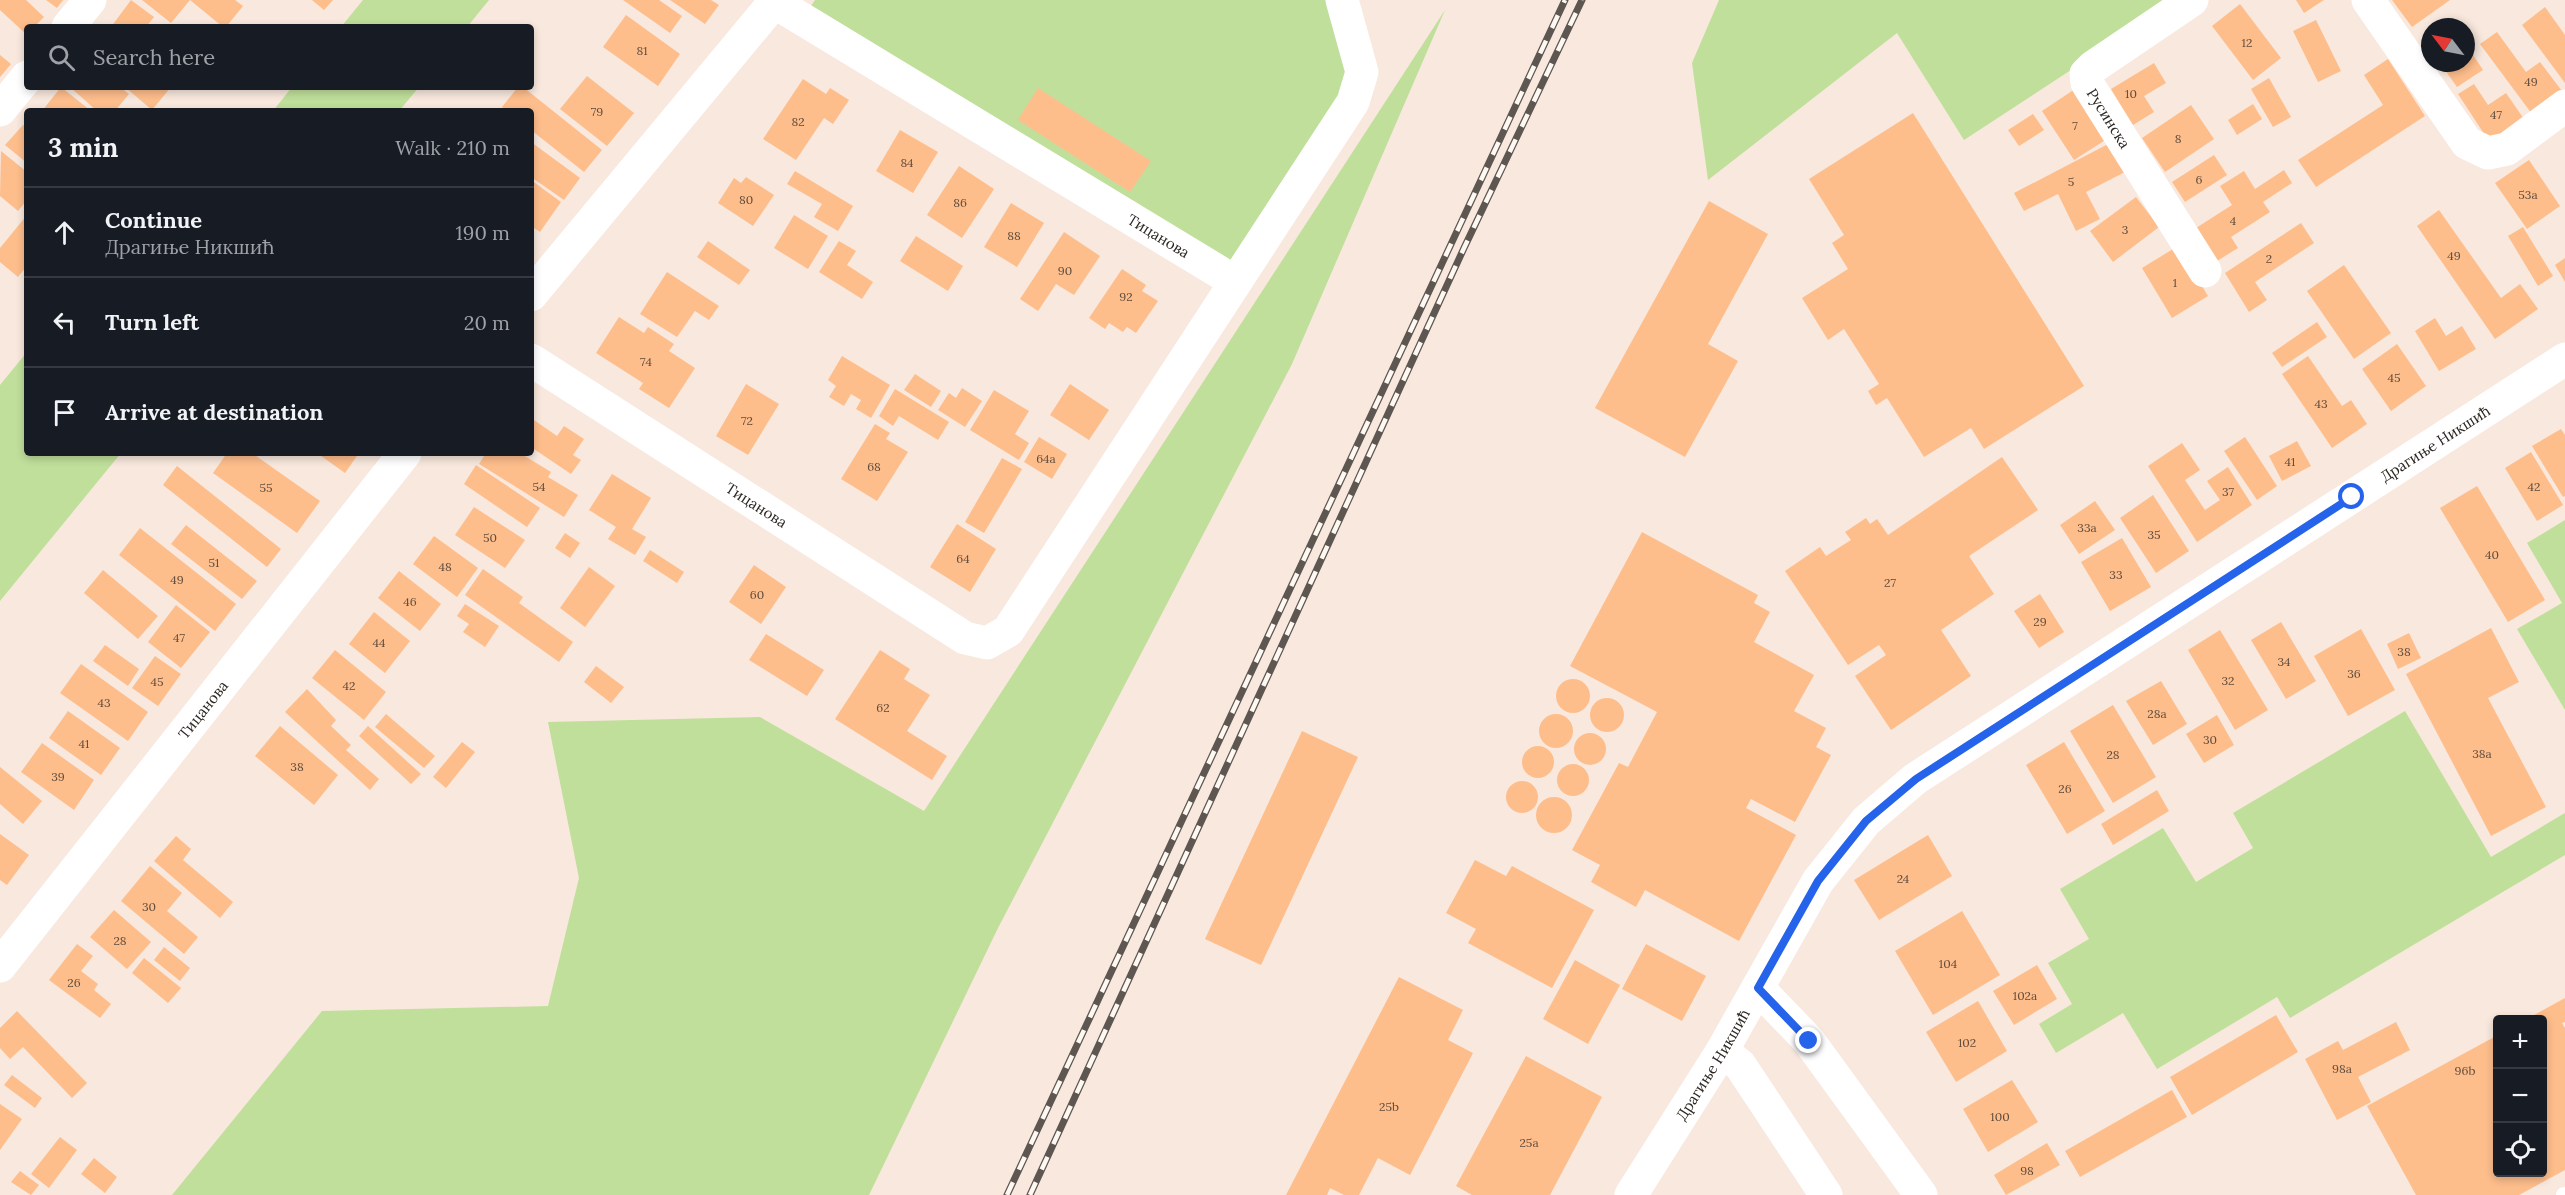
<!DOCTYPE html>
<meta charset="utf-8">
<style>
:root{--surface:#171b24;--page:#20242c;--text:#f1f3f6;--muted:#9ea1a6;--line:#363941}
body{margin:0;font-family:Lora,serif;background:var(--page);color:var(--text)}
.controls{position:absolute;right:18px;bottom:18px;display:grid;overflow:hidden;border-radius:6px;box-shadow:0 3px 9px #0003}
.controls button{width:54px;height:54px;display:grid;place-items:center;padding:0;border:0;border-bottom:2px solid var(--line);background:var(--surface);color:var(--text);font:30px sans-serif}
.compass{position:absolute;left:2421px;top:18px;width:54px;height:54px;border-radius:50%;background:var(--surface);box-shadow:0 3px 9px #0003;rotate:302deg}
.stop{position:absolute;width:18px;height:18px;margin:-14px;border:4px solid #2563eb;border-radius:50%;background:#fff}
.stop.end{background:#2563eb;border-color:#fff;box-shadow:0 2px 6px #0008}
.list{margin:0;padding:0;list-style:none}
h2{display:flex;justify-content:space-between;align-items:center;height:78px;margin:0;padding:0 24px;font-size:26px}
h2 small{font-size:20px;font-weight:400;color:var(--muted)}
.list li{display:grid;grid-template-columns:39px 1fr auto;gap:18px;align-items:center;box-sizing:border-box;height:90px;padding:0 24px;border-top:2px solid var(--line)}
.list b{display:block;font-size:22px;white-space:nowrap}
.list p{margin:0;font-size:20px;white-space:nowrap;color:var(--muted)}
.list em{font-size:20px;font-style:normal;color:var(--muted)}
.icon{flex:none;width:33px;height:33px;fill:none;stroke:currentColor;stroke-width:2;stroke-linecap:round;stroke-linejoin:round}
.map{position:relative;flex:none;width:2565px;height:1195px;overflow:hidden}
.search{position:absolute;background:var(--surface);box-shadow:0 3px 9px #0003;left:24px;top:24px;width:510px;height:66px;display:flex;align-items:center;gap:15px;box-sizing:border-box;padding:0 21px;border-radius:6px;color:var(--muted);font-size:22px}
.panel{position:absolute;background:var(--surface);box-shadow:0 3px 9px #0003;left:24px;top:108px;width:510px;height:348px;border-radius:6px}
.map>svg:first-child{display:block}
</style>
<div class="map">
<svg width="2565" height="1195" viewBox="0 0 2565 1195">
<rect width="100%" height="100%" fill="#f8e8dd"/>
<path fill="#c0df9b" d="M363,0H489L467,27H341Z
M815,0H1330L1348,80L1225,276L811,6Z
M1719,0H2178L1964,140L1897,33L1708,180L1692,63Z
M1445,10L1292,364L998,928L869,1195H172L322,1011L548,1006L579,878L548,722L760,717L924,811Z
M292,87H419L399,111H273Z
M27,352V453H121L0,601V385Z
M2565,520V710L2517,629L2562,603L2527,543Z
M2405,711L2491,857L2565,813V855L2290,1018L2277,997L2157,1069L2123,1013L2056,1053L2039,1024L2072,1004L2048,963L2089,939L2060,889L2163,828L2196,882L2253,848L2233,813Z"/>
<path fill="#febe8c" d="M0,0H26L44,17L34,27H27V35L0,10Z
M46,0H63L57,8Z
M131,0L154,17L146,27H111Z
M142,0H235L243,6L226,27H223L190,0L171,23Z
M312,0H333L324,10Z
M623,0H659L682,16L670,33Z
M670,0H711L719,5L705,24Z
M2296,0H2324L2304,13Z
M2392,0H2450L2412,27Z
M2240,4L2281,58L2253,80L2212,26Z
M2545,7L2565,35V83L2522,25Z
M626,15L680,54L658,86L603,47Z
M2316,20L2341,71L2318,82L2293,31Z
M2497,32L2526,72L2540,62L2562,91L2532,114L2480,44Z
M2466,44L2483,70L2457,87L2440,63H2466Z
M0,55L11,64L0,77Z
M2388,59L2425,116L2316,187L2298,160L2383,105L2364,75Z
M2154,63L2166,83L2144,96L2154,112L2133,125L2111,89Z
M587,76L634,113L607,146L560,109Z
M2269,78L2291,117L2273,127L2251,89Z
M803,79L826,94L830,88L849,100L833,124L824,118L796,160L763,139Z
M2474,84L2488,105L2506,93L2526,122L2492,146L2458,94Z
M61,87L91,111H42Z
M70,87H120L129,94L115,111H97Z
M125,87H171L152,110Z
M518,87H523L602,150L584,172L531,130V111H507L502,107Z
M1038,88L1151,161L1130,192L1018,120Z
M2075,89L2107,139L2074,160L2042,111Z
M2253,104L2262,119L2237,135L2228,120Z
M2191,105L2214,139L2165,172L2142,138Z
M1913,113L2084,386L1984,449L1971,428L1924,457L1887,398L1876,405L1868,391L1879,384L1844,329L1828,340L1802,298L1848,269L1832,243L1844,235L1809,179Z
M2033,114L2044,130L2019,146L2008,130Z
M23,125L27,128V163L5,145Z
M900,130L938,152L913,193L876,171Z
M531,142L580,178L564,200L531,177Z
M2112,142L2127,171L2086,192L2100,219L2076,231L2058,194L2024,211L2014,193Z
M1,151L27,172V200L18,211L0,196Z
M2214,155L2227,175L2185,202L2172,182Z
M2529,160L2560,206L2527,229L2495,183Z
M959,166L994,189L962,238L927,215Z
M2284,170L2292,183L2263,202L2270,212L2231,237L2238,248L2217,261L2196,228L2232,205L2220,186L2244,171L2255,189Z
M795,171L853,206L838,231L814,217L822,204L787,184Z
M746,177L774,195L753,226L718,203L734,178L741,183Z
M531,180L561,202L540,232L531,226Z
M2136,197L2159,227L2113,262L2090,231Z
M1709,201L1768,234L1708,344L1738,361L1685,457L1595,408Z
M1011,203L1044,223L1017,267L984,247Z
M2439,210L2501,298L2520,284L2538,309L2495,339L2417,226Z
M27,215V266L18,277L0,262V248Z
M794,215L828,236L808,269L774,248Z
M2301,223L2314,243L2255,282L2267,300L2249,312L2225,273Z
M2523,227L2553,276L2538,286L2508,236Z
M1064,232L1100,256L1074,295L1056,284L1038,311L1020,299Z
M916,236L963,266L948,291L900,261Z
M708,241L750,270L739,285L697,257Z
M839,241L856,251L847,265L873,282L862,299L819,272Z
M2178,246L2208,296L2172,318L2142,268Z
M2565,258V282L2555,265Z
M2344,265L2391,333L2354,359L2307,291Z
M1122,269L1146,285L1142,291L1158,301L1136,333L1127,327L1123,332L1109,323L1105,329L1089,318Z
M667,272L719,306L709,320L695,311L677,337L640,314Z
M619,317L644,333L648,327L674,344L669,351L695,368L669,408L639,389L643,383L596,353Z
M2435,318L2446,336L2462,326L2476,349L2439,371L2415,331Z
M2317,322L2327,337L2282,367L2272,353Z
M2397,344L2426,386L2391,411L2362,369Z
M842,356L890,385L871,418L856,409L861,400L851,394L844,406L829,397L836,386L828,380Z
M2308,356L2342,406L2351,400L2367,424L2332,448L2282,374Z
M915,374L941,391L931,407L904,390Z
M746,384L779,404L748,455L716,436Z
M1070,384L1109,410L1089,440L1050,415Z
M962,388L982,401L965,427L938,410L949,393L956,398Z
M895,389L949,422L938,440L899,416L893,426L879,416Z
M994,390L1029,411L1015,434L1029,443L1019,460L970,430Z
M531,418L557,436L564,426L584,439L573,455L581,460L571,474L531,447Z
M875,424L890,433L886,439L908,452L877,501L841,479Z
M2561,429L2565,435V496L2563,497L2532,446Z
M1039,437L1067,454L1052,479L1024,462Z
M2245,437L2277,486L2257,500L2224,451Z
M2297,441L2311,466L2282,481L2269,456Z
M2182,443L2200,470L2185,480L2205,510L2220,500L2207,481L2228,467L2252,505L2197,542L2148,466Z
M2531,452L2563,505L2537,521L2505,468Z
M227,453H252L320,501L297,533L213,473Z
M317,453H359L345,473Z
M486,453H525L523,455L551,472L548,477L578,495L564,517L479,464Z
M2002,457L2038,510L1969,556L1994,594L1941,630L1971,676L1891,730L1855,676L1886,655L1879,645L1848,665L1785,571L1820,547L1826,556L1851,540L1845,532L1866,518L1870,524L1877,519L1888,535Z
M1002,458L1022,469L984,533L965,522Z
M476,465L540,508L527,527L464,484Z
M177,466L281,549L267,567L163,485Z
M612,474L651,498L632,529L646,537L635,555L608,539L616,527L589,510Z
M2477,486L2545,600L2508,622L2440,508Z
M2153,495L2189,551L2156,573L2120,518Z
M2095,501L2115,530L2079,554L2060,525Z
M474,507L525,540L505,568L455,535Z
M957,524L996,549L970,592L930,567Z
M186,525L257,581L242,599L171,544Z
M140,528L236,604L215,631L119,555Z
M1642,532L1758,595L1754,603L1770,612L1754,642L1814,675L1794,711L1826,728L1816,747L1831,755L1795,822L1751,799L1746,808L1796,835L1739,941L1645,890L1636,907L1591,882L1600,865L1572,850L1619,763L1628,767L1657,712L1570,666Z
M565,533L580,543L570,558L555,548Z
M434,536L478,568L457,597L413,564Z
M2122,538L2151,587L2110,611L2081,562Z
M650,550L684,572L677,583L643,561Z
M754,565L786,587L761,624L729,602Z
M589,567L615,586L585,627L560,608Z
M483,569L523,597L519,603L573,642L559,662L465,595Z
M103,570L158,616L138,639L84,593Z
M399,571L441,604L420,631L378,598Z
M2040,594L2064,632L2039,648L2014,611Z
M465,604L499,626L485,647L463,632L469,624L457,616Z
M176,605L210,632L181,668L148,642Z
M374,612L410,641L385,673L349,644Z
M2281,622L2316,681L2286,699L2251,640Z
M2491,628L2519,682L2488,698L2546,807L2491,836L2406,674Z
M2361,629L2395,690L2348,716L2314,656Z
M2220,630L2268,710L2235,730L2188,650Z
M2409,633L2421,658L2398,669L2387,644Z
M766,634L824,670L807,696L749,660Z
M105,645L139,669L128,686L93,661Z
M335,650L386,692L364,720L312,678Z
M880,650L910,669L904,679L930,695L907,731L947,756L932,780L835,719Z
M155,656L181,674L158,706L132,688Z
M81,664L148,712L128,741L60,693Z
M596,666L624,687L611,703L584,682Z
M1556 696a17 17 0 1 1 34 0a17 17 0 1 1-34 0Z
M2161,681L2187,724L2153,745L2126,701Z
M307,689L336,720L331,726L351,745L346,750L379,779L370,790L285,712Z
M1590 715a17 17 0 1 1 34 0a17 17 0 1 1-34 0Z
M2113,705L2156,777L2113,803L2070,731Z
M68,711L120,748L101,775L49,738Z
M1539 731a17 17 0 1 1 34 0a17 17 0 1 1-34 0Z
M386,714L435,756L424,768L375,727Z
M2217,715L2234,745L2204,763L2186,734Z
M280,726L338,775L314,805L255,756Z
M368,726L421,774L411,784L359,736Z
M1302,731L1358,757L1261,965L1205,939Z
M1574 749a16 16 0 1 1 32 0a16 16 0 1 1-32 0Z
M462,742L475,752L446,788L433,777Z
M2064,742L2105,811L2067,834L2026,765Z
M42,743L94,780L74,810L21,772Z
M1522 762a16 16 0 1 1 32 0a16 16 0 1 1-32 0Z
M1557 780a16 16 0 1 1 32 0a16 16 0 1 1-32 0Z
M0,767L42,801L23,824L0,804Z
M1506 797a16 16 0 1 1 32 0a16 16 0 1 1-32 0Z
M2157,790L2169,811L2113,845L2101,824Z
M1536 815a18 18 0 1 1 36 0a18 18 0 1 1-36 0Z
M0,834L29,855L7,885L0,880Z
M1928,835L1952,876L1879,920L1854,880Z
M176,836L191,849L183,860L233,902L220,918L154,861Z
M1475,860L1506,876L1512,866L1594,910L1552,988L1468,943L1476,929L1446,913Z
M150,866L182,893L167,911L198,937L184,954L121,901Z
M114,910L151,942L127,969L90,937Z
M1962,911L2000,975L1933,1015L1895,951Z
M77,944L93,956L81,971L98,984L94,990L111,1004L100,1018L49,980Z
M1646,944L1706,976L1682,1021L1622,989Z
M164,947L190,968L180,981L154,960Z
M144,958L181,988L168,1003L132,973Z
M1575,960L1620,985L1588,1044L1543,1019Z
M2037,965L2057,999L2014,1025L1993,991Z
M1399,977L1463,1010L1448,1040L1473,1053L1410,1175L1378,1158L1359,1195H1344L1330,1188L1327,1195H1286Z
M2565,998V1022L2562,1023L2565,1028V1170L2519,1195H2416L2367,1106L2498,1035V1172H2542V1020H2525Z
M1978,1001L2007,1051L1956,1082L1926,1032Z
M17,1011L87,1083L72,1098L23,1047L10,1059L0,1048V1028Z
M2276,1015L2298,1052L2192,1115L2170,1077Z
M2396,1022L2410,1050L2358,1077L2371,1102L2337,1120L2305,1059L2338,1041L2343,1050Z
M1526,1056L1602,1097L1550,1195H1472L1456,1186Z
M12,1075L42,1098L35,1108L4,1085Z
M2012,1080L2038,1122L1988,1152L1963,1109Z
M2172,1090L2187,1117L2080,1177L2065,1151Z
M0,1104L22,1119L0,1150Z
M60,1137L77,1150L49,1188L31,1174Z
M2047,1143L2060,1165L2006,1195L1994,1175Z
M94,1158L117,1177L105,1193L81,1174Z
M20,1171L39,1185L31,1195L11,1182Z"/>
<g fill="none" stroke-linecap="round" stroke-linejoin="round">
<path stroke="#fff" stroke-width="16" d="M2564,1195H2565"/>
<g stroke="#fff" stroke-width="33">
<path id="s1" d="M2192,0L2093,67L2086,74L2087,83L2205,271"/>
<path d="M2368,0L2467,143L2488,153L2507,149L2565,106"/>
<path id="s2" d="M774,2L1234,281"/>
<path d="M68,27L90,0"/>
<path d="M0,110L27,77"/>
<path d="M531,295L776,0"/>
<path id="s3" d="M531,360L965,638L987,643L1008,631L1353,102L1362,72L1342,0"/>
<path id="s4" d="M0,966L405,453"/>
<path d="M1758,988L1809,1041L1921,1195"/>
<path d="M1722,1051L1740,1065L1826,1195"/>
</g>
<path stroke="#fff" stroke-width="33" id="s5" d="M1631,1195L1722,1051L1818,881L1866,821L1915,779L2565,359"/>
<defs>
<path id="rail" d="M1007,1195L1565,0
M1030,1195L1464,248L1582,0"/>
</defs>
<use href="#rail" stroke="#5e5650" stroke-width="7"/>
<use href="#rail" stroke="#fef8f3" stroke-width="4.5" stroke-dasharray="14" stroke-linecap="butt"/>
</g>
<g fill="none" stroke-linecap="round" stroke-linejoin="round">
<path stroke="#2563eb" stroke-width="8" d="M1809,1041L1758,988L1818,881L1866,821L1916,779L2352,497"/>
</g>
<g text-anchor="middle" dominant-baseline="central" stroke-width="4.5" stroke-linejoin="round" paint-order="stroke">
<g font-size="12" fill="#604c3c">
<text x="2247" y="42">12</text>
<text x="642" y="50">81</text>
<text x="2531" y="81">49</text>
<text x="2131" y="93">10</text>
<text x="597" y="111">79</text>
<text x="2496" y="114">47</text>
<text x="798" y="121">82</text>
<text x="2075" y="125">7</text>
<text x="2178" y="138">8</text>
<text x="907" y="162">84</text>
<text x="2199" y="179">6</text>
<text x="2071" y="181">5</text>
<text x="2528" y="194">53a</text>
<text x="746" y="199">80</text>
<text x="960" y="202">86</text>
<text x="2233" y="220">4</text>
<text x="2125" y="229">3</text>
<text x="1014" y="235">88</text>
<text x="2454" y="255">49</text>
<text x="2269" y="258">2</text>
<text x="1065" y="270">90</text>
<text x="2175" y="282">1</text>
<text x="1126" y="296">92</text>
<text x="646" y="361">74</text>
<text x="2394" y="377">45</text>
<text x="2321" y="403">43</text>
<text x="747" y="420">72</text>
<text x="1046" y="458">64a</text>
<text x="2290" y="461">41</text>
<text x="874" y="466">68</text>
<text x="539" y="486">54</text>
<text x="2534" y="486">42</text>
<text x="266" y="487">55</text>
<text x="2228" y="491">37</text>
<text x="2087" y="527">33a</text>
<text x="2154" y="534">35</text>
<text x="490" y="537">50</text>
<text x="2492" y="554">40</text>
<text x="963" y="558">64</text>
<text x="214" y="562">51</text>
<text x="445" y="566">48</text>
<text x="2116" y="574">33</text>
<text x="177" y="579">49</text>
<text x="1890" y="582">27</text>
<text x="757" y="594">60</text>
<text x="410" y="601">46</text>
<text x="2040" y="621">29</text>
<text x="179" y="637">47</text>
<text x="379" y="642">44</text>
<text x="2404" y="651">38</text>
<text x="2284" y="661">34</text>
<text x="2354" y="673">36</text>
<text x="2228" y="680">32</text>
<text x="157" y="681">45</text>
<text x="349" y="685">42</text>
<text x="104" y="702">43</text>
<text x="883" y="707">62</text>
<text x="2157" y="713">28a</text>
<text x="2210" y="739">30</text>
<text x="84" y="743">41</text>
<text x="2482" y="753">38a</text>
<text x="2113" y="754">28</text>
<text x="297" y="766">38</text>
<text x="58" y="776">39</text>
<text x="2065" y="788">26</text>
<text x="1903" y="878">24</text>
<text x="149" y="906">30</text>
<text x="120" y="940">28</text>
<text x="1948" y="963">104</text>
<text x="74" y="982">26</text>
<text x="2025" y="995">102a</text>
<text x="1967" y="1042">102</text>
<text x="2342" y="1068">98a</text>
<text x="2465" y="1070">96b</text>
<text x="1389" y="1106">25b</text>
<text x="2000" y="1116">100</text>
<text x="1529" y="1142">25a</text>
<text x="2027" y="1170">98</text>
</g>
<g font-size="15" fill="#2b2621" stroke="#fef8f3">
<text stroke="none"><textPath href="#s1" startOffset="180">Русинска</textPath></text>
<text stroke="none"><textPath href="#s2" startOffset="450">Тицанова</textPath></text>
<text stroke="none"><textPath href="#s5" startOffset="1126">Драгиње Никшић</textPath></text>
<text stroke="none"><textPath href="#s3" startOffset="268">Тицанова</textPath></text>
<text stroke="none"><textPath href="#s4" startOffset="327">Тицанова</textPath></text>
<text stroke="none"><textPath href="#s5" startOffset="154">Драгиње Никшић</textPath></text>
</g>
</g>
</svg>
<div class="controls">
<button>+</button>
<button>−</button>
<button><svg class="icon" aria-label="locate" viewBox="0 0 24 24"><circle cx="12" cy="12" r="6"/><path d="M12 2v4M12 18v4M2 12h4M18 12h4"/></svg></button>
</div>
<svg class="compass" viewBox="-18 -18 36 36"><path d="M0-13l5 13h-10z" fill="#e53935"/><path d="M0 13l5-13h-10z" fill="#9ea1a6"/></svg>
<div class="stop" style="left:2352px;top:497px"></div>
<div class="stop end" style="left:1809px;top:1041px"></div>
<div class="search"><svg class="icon" aria-label="search" viewBox="0 0 24 24"><circle cx="10" cy="10" r="6"/><path d="M15 15l6 6"/></svg>Search here</div>
<section class="panel">
<h2>3 min<small>Walk · 210 m</small></h2>
<ul class="list">
<li><svg class="icon" aria-label="ahead" viewBox="0 0 24 24"><path d="M12 20V5M6 11l6-6 6 6"/></svg><div><b>Continue</b><p>Драгиње Никшић</p></div><em>190 m</em></li>
<li><svg class="icon" aria-label="left" viewBox="0 0 24 24"><path d="M17 20v-9H6M10 6l-5 5 5 5"/></svg><div><b>Turn left</b></div><em>20 m</em></li>
<li><svg class="icon" aria-label="arrive" viewBox="0 0 24 24"><path d="M6 21V4h12l-3 4 3 4H6"/></svg><div><b>Arrive at destination</b></div></li>
</ul>
</section>
</div>
